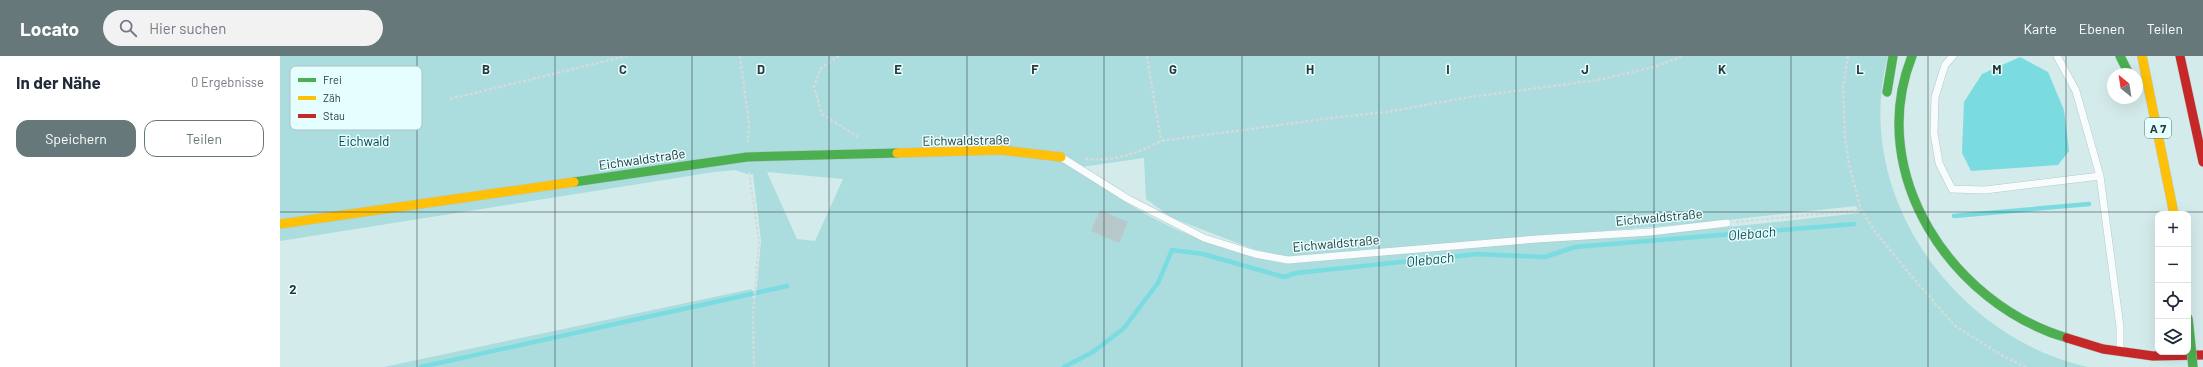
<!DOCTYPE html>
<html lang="de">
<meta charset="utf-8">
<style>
:root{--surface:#fff;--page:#f2f2f3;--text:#1f2937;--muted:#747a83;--line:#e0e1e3;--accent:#667879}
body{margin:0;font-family:Barlow,sans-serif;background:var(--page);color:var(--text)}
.controls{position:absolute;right:12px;bottom:12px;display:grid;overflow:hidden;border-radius:8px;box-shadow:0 4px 16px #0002}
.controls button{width:36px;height:36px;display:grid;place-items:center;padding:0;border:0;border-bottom:1px solid var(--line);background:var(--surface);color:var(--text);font:20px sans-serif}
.compass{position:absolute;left:1827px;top:12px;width:36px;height:36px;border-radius:50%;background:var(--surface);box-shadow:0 4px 16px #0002;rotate:330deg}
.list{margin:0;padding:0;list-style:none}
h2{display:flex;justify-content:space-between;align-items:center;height:52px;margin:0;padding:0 16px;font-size:17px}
h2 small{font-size:13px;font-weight:400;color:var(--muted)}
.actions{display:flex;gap:8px;padding:12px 16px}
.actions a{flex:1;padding:9px 0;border:1px solid var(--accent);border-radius:12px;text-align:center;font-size:14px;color:var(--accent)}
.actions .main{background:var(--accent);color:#fff}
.icon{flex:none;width:22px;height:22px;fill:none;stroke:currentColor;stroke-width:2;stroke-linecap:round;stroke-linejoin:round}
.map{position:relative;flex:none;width:1923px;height:311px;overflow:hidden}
header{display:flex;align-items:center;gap:24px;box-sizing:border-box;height:56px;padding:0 20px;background:var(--accent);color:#fff}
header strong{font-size:19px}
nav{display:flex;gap:22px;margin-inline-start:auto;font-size:14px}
.search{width:280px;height:36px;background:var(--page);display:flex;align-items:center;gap:10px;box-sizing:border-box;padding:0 14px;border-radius:22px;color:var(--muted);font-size:15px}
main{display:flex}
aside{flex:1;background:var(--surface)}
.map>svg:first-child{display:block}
</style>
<header>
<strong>Locato</strong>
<div class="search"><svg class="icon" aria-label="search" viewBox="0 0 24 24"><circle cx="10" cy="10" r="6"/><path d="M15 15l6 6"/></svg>Hier suchen</div>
<nav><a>Karte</a><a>Ebenen</a><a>Teilen</a></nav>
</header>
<main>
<aside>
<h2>In der Nähe<small>0 Ergebnisse</small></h2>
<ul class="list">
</ul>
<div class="actions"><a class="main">Speichern</a><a>Teilen</a></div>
</aside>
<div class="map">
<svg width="1923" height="311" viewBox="0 0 1923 311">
<rect width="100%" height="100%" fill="#d4ebec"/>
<path fill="#abdcde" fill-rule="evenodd" d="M0,0H1608C1571,136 1673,281 1808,311H104L472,233V241H476L481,185L473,118H467L455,114L434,116L0,185ZM864,102L866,143L892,162L973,193L1009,201L1420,167L1576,150L1580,157L1371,179L1207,189L1007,208C962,200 918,185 877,164C848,149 821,129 794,112ZM487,116L563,123L535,185L517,183Z"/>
<path fill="#7adce1" d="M1740,1L1768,16L1784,54L1789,95L1778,109L1691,115L1682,97L1684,46L1702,18Z"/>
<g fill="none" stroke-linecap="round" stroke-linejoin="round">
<path stroke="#7adce1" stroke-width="4.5" d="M1674,160L1809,148
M141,311L507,230
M784,311L813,296L844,272L878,227L892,194L923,198L1004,221L1016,217L1197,198L1265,201L1295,191L1574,168"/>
</g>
<path fill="#b6c8c9" d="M820,154L848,166L839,187L811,175Z"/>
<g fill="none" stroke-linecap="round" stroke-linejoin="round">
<defs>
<path id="lane" d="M1673,0L1665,9L1655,41L1654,77L1659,107L1672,133L1705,134L1820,120
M1777,0L1796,35L1820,120L1840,271V292
M781,101L848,143L924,182L975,198L1008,204L1257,183L1370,176L1447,167"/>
<path id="fast" d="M1632,0C1585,118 1672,248 1787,282
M1840,0L1849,18
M1607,36L1613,0
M294,126L467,101L617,97"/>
<path id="slow" d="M1862,0L1894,158
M617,97L720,94L781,101
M0,168L294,126"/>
<path id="jam" d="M1900,0L1923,106
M1787,282L1823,293L1873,300L1923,299"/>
</defs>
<use href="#lane" stroke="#b6c8c9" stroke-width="8"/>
<use href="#fast" stroke="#b6c8c9" stroke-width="10"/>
<use href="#slow" stroke="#b6c8c9" stroke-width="10"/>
<use href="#jam" stroke="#b6c8c9" stroke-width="10"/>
<path stroke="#d4dbdb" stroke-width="2.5" stroke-dasharray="3 2" stroke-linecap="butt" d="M460,0L469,68L468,86
M559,0L540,13L534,31L542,58L578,81
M867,0L881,85
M1568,0L1563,31L1565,82L1569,108L1581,154L1594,174L1628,216L1675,270L1723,300L1746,311
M170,43L347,0
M805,103C834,105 854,99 881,85L1051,62L1107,56L1190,41L1318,24L1374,11L1403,0
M469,116L479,185L473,259L474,311
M1456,166L1581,154"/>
<use href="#lane" stroke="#f9fcfc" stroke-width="7"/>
<use href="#fast" stroke="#4caf50" stroke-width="9"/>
<use href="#slow" stroke="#ffc107" stroke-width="9"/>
<use href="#jam" stroke="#c62828" stroke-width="9"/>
<defs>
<path id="fast-bridge" d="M1908,262L1913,311"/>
</defs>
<use href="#fast-bridge" stroke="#a3bbbc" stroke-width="10" stroke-linecap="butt"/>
<use href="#fast-bridge" stroke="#4caf50" stroke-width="9"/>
</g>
<path fill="none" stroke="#2a3a3b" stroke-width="1" stroke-opacity="0.55" d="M137,0V311M275,0V311M412,0V311M549,0V311M687,0V311M824,0V311M962,0V311M1099,0V311M1236,0V311M1374,0V311M1511,0V311M1648,0V311M1786,0V311M0,156H1923"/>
<g text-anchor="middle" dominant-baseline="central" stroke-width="3" stroke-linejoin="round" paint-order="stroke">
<rect fill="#e5feff" stroke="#627576" stroke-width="1" x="1865" y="62" width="26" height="20" rx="3"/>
<g font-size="12" font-weight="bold" fill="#2a3a3b">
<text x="1878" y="72">A 7</text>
</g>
<g font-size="13" fill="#2a3a3b" stroke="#e5feff">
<text transform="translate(686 84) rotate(-1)">Eichwaldstraße</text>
<text transform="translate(362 103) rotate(-8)">Eichwaldstraße</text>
<text transform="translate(1379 161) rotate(-5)">Eichwaldstraße</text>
<text transform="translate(1056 187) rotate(-5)">Eichwaldstraße</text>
</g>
<g font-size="13" fill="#034245" stroke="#e5feff">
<text x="84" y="85">Eichwald</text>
</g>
<g font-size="14" font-style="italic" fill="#154e50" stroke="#e5feff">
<text transform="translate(1472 177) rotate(-5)">Olebach</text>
<text transform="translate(1150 203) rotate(-6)">Olebach</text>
</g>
</g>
<rect x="10" y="10" width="132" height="64" rx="6" fill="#e5feff" stroke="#adc3c4" stroke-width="1"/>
<rect x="18" y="22" width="18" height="4" fill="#4caf50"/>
<rect x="18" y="40" width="18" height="4" fill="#ffc107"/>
<rect x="18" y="58" width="18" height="4" fill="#c62828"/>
<g font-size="11" fill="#2a3a3b">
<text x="43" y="28">Frei</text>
<text x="43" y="46">Zäh</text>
<text x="43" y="64">Stau</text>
</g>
<g font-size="13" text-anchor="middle" font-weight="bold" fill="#2a3a3b" stroke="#e5feff" stroke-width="3" stroke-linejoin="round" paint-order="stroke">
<text x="206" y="18">B</text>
<text x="343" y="18">C</text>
<text x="481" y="18">D</text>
<text x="618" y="18">E</text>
<text x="755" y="18">F</text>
<text x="893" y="18">G</text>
<text x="1030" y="18">H</text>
<text x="1168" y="18">I</text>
<text x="1305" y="18">J</text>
<text x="1442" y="18">K</text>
<text x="1580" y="18">L</text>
<text x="1717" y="18">M</text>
<text x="13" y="238">2</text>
</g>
</svg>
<div class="controls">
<button>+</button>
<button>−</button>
<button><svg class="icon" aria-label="locate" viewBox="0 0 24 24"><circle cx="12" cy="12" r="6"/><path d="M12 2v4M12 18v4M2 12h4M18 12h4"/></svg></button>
<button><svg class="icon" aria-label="layers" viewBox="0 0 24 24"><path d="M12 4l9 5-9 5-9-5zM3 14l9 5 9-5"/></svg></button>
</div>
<svg class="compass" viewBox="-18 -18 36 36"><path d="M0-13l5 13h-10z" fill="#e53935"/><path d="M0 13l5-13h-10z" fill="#747a83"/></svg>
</div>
</main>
